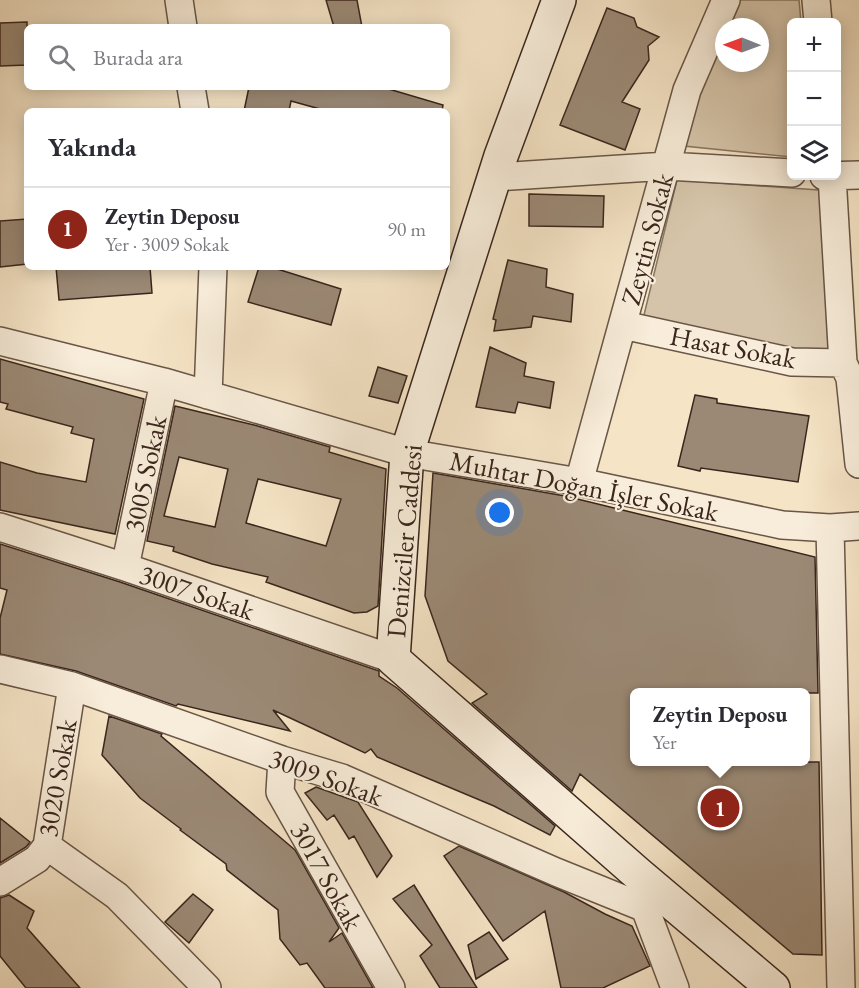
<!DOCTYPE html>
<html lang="tr">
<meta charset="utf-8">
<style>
:root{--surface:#fff;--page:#f2f2f3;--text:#2b2b33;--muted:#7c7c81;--line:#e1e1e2;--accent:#8f2418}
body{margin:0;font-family:"EB Garamond",serif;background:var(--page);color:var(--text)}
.controls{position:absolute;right:18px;top:18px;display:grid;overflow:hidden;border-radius:9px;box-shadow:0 3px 15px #0003}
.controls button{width:54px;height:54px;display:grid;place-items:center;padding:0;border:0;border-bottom:2px solid var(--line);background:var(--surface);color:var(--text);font:30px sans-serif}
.compass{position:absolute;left:715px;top:18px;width:54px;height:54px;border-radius:50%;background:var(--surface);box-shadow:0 3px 15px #0003;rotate:271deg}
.you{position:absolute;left:500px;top:513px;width:21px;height:21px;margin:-15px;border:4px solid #fff;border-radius:50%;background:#1a73e8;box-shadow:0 0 0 9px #1a73e833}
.badge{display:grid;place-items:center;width:39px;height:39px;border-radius:50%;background:var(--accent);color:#fff;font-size:20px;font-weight:700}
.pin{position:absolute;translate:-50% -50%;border:3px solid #fff;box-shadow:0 2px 6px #0006}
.popup{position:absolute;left:630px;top:688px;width:180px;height:78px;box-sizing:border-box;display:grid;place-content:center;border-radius:9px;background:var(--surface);filter:drop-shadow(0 2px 4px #0005);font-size:20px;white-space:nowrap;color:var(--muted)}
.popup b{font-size:22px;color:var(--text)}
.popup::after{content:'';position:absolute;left:50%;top:100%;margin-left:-12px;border:12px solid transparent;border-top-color:var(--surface)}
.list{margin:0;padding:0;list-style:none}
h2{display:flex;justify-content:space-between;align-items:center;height:78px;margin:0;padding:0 24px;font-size:26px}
h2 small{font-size:20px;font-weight:400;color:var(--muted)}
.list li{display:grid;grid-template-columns:39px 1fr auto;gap:18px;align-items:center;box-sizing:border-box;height:84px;padding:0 24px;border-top:2px solid var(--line)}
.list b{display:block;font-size:22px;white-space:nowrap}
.list p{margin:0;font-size:20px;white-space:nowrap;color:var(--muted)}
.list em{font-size:20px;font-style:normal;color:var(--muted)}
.icon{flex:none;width:33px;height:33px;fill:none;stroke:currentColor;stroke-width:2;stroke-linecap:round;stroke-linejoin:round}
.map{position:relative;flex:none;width:859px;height:988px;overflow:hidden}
.search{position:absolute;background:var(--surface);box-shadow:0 3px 15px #0003;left:24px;top:24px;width:426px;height:66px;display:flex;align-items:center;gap:15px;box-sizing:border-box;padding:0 21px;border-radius:9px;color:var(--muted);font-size:22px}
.panel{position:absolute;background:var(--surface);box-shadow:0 3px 15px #0003;left:24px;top:108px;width:426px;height:162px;border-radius:9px}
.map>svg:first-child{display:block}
</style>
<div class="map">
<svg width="859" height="988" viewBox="0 0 859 988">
<rect width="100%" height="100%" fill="#f5e4c6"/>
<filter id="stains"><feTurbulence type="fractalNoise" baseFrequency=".00333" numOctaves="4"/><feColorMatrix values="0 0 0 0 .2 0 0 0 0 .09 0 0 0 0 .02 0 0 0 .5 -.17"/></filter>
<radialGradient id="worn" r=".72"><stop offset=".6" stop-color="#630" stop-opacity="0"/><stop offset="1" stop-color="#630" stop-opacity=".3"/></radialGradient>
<path fill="#d5c4a9" stroke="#887563" stroke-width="1.5" d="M739,0H799L801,22H792L791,157L684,146L698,95L724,35V63H760V27H727Z
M677,180L819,190L831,354L778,353L643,319Z"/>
<path fill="#9b8975" stroke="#3a261d" stroke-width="1.5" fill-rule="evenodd" d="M326,0H357L362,27H334Z
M607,8L634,18L637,27L659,37L648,46L649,60L622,102L640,109L625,150L560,125Z
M27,22V65L0,66V23Z
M249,87H382L443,105L442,111H327L291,101L289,111H244Z
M529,194L604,196L603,227L529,226Z
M27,219V264L0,267V221Z
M508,260L547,269L546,287L573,294L571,322L533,316L531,327L494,331L496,320L493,319Z
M56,267H150L152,293L59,300Z
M259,267H271L341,289L331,325L248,302Z
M490,347L526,363L524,376L554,382L550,408L518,402L515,413L476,407Z
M0,359L144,399L115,534L0,510V462L37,473L86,482L94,439L71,433L73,427L6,409L8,404L0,402Z
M378,367L407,376L398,403L369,396Z
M695,395L717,399V403L809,416L798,482L701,468L700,471L678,466Z
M175,406L254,425L330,447L329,452L386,469L378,606L367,612L354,613L266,582L268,577L212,564L173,551L174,547L147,541ZM179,457L228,469L215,527L164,516ZM258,479L341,499L326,546L246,523Z
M433,473L565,496L815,557L818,693H634V762H819L822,955L793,954L580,774L572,791L472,703L487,694L448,661L425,596Z
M0,544L120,582L379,671V676L397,688L555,826L550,835L494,806L377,757L371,749L365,753L273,710L290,731L178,704L176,706L76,671L0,654V618L7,590L0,588Z
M109,716L162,734L161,736L295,850L339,928L329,942L342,933L373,988H325L307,963L300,965L280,939L278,910L227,870L226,864L180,830L181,829L140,798L102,755Z
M316,787L358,802L392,856L377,877L354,836L349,839L334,815L327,820L305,793Z
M0,818L30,842L26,847L0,863Z
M459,846L564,892L605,914L632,926L650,966L603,988H561L545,911L503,941L444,856Z
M414,885L455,952L477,988H440L420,956L432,945L393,899Z
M193,894L213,910L189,943L165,922Z
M9,895L34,911L27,928L80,988H26L0,956V898Z
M489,932L508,959L476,979L468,945Z"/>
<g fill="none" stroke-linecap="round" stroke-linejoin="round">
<defs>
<path id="minor" d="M179,0L183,27
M816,0L818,22
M191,87L195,111
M824,176L859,175
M832,176L843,363L850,378L859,464
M495,177L667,166L792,173
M623,325L792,362L843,363
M0,341L164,382L407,453L579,482L782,525L830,528L859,526
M208,395L213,267
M579,482L687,90L726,0
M0,527L125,567L393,659
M830,528L841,988
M125,567L164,382
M0,669L72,686L282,760L342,778L556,872L645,908
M282,760L280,792L391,988
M47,846L117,896L207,988
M0,882L37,859L47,846L72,686
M641,890L645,908L675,988"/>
<path id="secondary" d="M559,0L501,156L407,453L393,659L638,874L773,988"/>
</defs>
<use href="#minor" stroke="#695647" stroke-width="30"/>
<use href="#secondary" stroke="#3a261d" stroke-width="36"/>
<use href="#minor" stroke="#f8edda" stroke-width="27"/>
<use href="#secondary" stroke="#f8edda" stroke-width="33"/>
</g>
<g text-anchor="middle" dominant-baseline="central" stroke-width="4.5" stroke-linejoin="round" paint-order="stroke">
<g font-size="27" fill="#3a261d" stroke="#f8edda">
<text transform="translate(647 239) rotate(-75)">Zeytin Sokak</text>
<text transform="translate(733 347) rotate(11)">Hasat Sokak</text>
<text transform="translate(145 474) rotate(-78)">3005 Sokak</text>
<text transform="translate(584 486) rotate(11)">Muhtar Doğan İşler Sokak</text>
<text transform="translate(404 541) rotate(-85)">Denizciler Caddesi</text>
<text transform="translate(197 592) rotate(19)">3007 Sokak</text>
<text transform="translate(326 777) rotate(20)">3009 Sokak</text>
<text transform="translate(57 778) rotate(-80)">3020 Sokak</text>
<text transform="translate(327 876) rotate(61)">3017 Sokak</text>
</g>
</g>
<rect width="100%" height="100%" filter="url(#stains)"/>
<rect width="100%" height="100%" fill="url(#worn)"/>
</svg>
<div class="controls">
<button>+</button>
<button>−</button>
<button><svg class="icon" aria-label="layers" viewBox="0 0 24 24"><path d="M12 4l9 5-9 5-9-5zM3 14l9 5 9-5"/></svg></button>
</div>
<svg class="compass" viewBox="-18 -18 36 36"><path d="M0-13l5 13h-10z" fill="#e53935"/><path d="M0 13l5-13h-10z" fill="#7c7c81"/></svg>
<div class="you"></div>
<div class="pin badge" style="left:720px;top:808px">1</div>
<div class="popup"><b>Zeytin Deposu</b>Yer</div>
<div class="search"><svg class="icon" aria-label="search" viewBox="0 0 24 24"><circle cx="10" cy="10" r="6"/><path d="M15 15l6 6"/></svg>Burada ara</div>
<section class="panel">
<h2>Yakında<small></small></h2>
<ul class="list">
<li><span class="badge">1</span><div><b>Zeytin Deposu</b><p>Yer · 3009 Sokak</p></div><em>90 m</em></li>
</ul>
</section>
</div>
